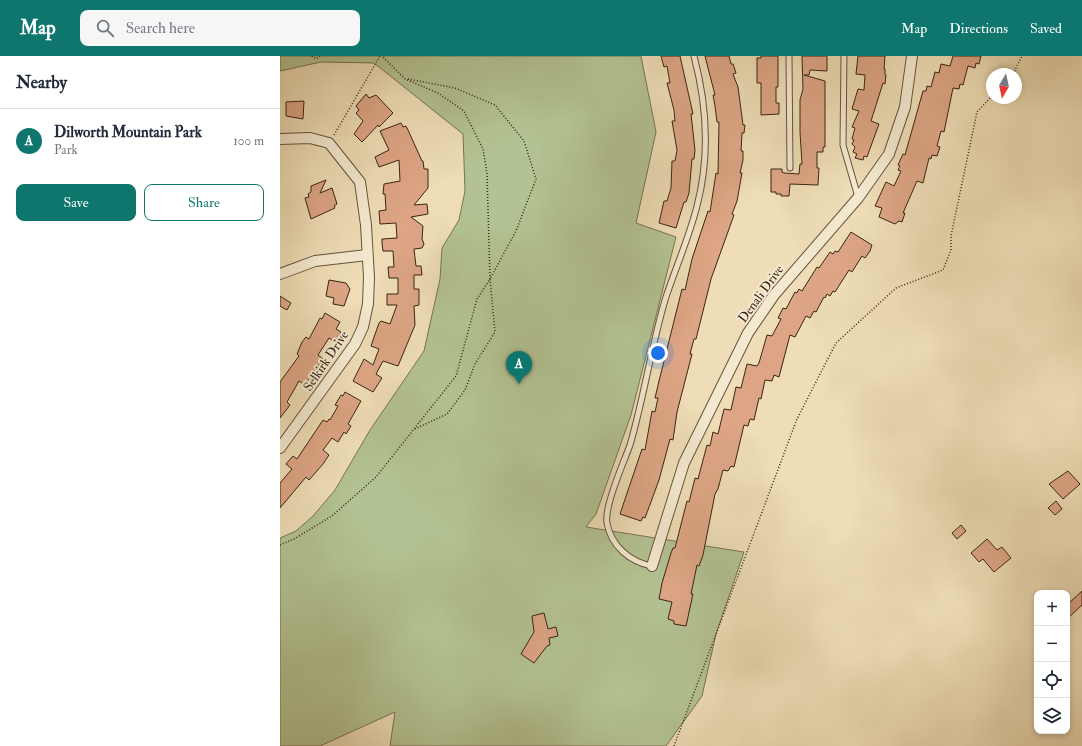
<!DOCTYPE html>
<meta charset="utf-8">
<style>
:root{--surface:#fff;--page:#f6f6f7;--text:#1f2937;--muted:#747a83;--line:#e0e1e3;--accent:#0f766e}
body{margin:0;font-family:"IM FELL Double Pica",serif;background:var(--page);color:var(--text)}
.controls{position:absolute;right:12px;bottom:12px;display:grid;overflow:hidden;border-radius:8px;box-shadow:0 2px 6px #0003}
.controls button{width:36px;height:36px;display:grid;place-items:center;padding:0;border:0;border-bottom:1px solid var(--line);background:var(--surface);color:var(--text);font:20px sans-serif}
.compass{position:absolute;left:706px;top:12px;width:36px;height:36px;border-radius:50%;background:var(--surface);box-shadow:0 2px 6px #0003;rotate:189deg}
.you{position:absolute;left:378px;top:297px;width:14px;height:14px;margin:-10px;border:3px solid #fff;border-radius:50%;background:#1a73e8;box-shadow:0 0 0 6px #1a73e833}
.badge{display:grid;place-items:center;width:26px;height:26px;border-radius:50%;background:var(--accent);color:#fff;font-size:13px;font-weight:700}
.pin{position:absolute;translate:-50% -33px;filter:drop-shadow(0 1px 2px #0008)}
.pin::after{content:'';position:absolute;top:21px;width:14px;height:12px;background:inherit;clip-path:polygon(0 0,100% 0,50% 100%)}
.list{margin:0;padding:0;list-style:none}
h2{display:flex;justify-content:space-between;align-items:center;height:52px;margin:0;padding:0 16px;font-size:17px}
h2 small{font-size:13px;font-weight:400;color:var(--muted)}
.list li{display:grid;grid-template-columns:26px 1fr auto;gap:12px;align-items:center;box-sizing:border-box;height:64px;padding:0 16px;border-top:1px solid var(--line)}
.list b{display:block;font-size:15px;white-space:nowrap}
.list p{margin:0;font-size:13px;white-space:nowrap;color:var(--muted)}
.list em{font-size:13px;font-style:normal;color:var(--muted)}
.actions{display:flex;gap:8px;padding:12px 16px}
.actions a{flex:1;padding:9px 0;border:1px solid var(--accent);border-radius:8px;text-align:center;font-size:14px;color:var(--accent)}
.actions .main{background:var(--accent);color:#fff}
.icon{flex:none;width:22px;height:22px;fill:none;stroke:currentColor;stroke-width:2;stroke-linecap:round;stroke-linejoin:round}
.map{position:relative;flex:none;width:802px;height:690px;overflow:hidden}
header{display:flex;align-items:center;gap:24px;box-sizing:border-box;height:56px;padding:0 20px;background:var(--accent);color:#fff}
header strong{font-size:19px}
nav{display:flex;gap:22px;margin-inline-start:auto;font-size:14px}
.search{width:280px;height:36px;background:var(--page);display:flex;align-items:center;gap:10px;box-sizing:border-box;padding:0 14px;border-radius:8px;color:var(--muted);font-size:15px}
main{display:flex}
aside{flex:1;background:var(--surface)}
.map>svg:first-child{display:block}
</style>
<header>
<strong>Map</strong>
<div class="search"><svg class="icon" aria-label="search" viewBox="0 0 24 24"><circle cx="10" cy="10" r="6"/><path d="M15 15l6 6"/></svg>Search here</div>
<nav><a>Map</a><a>Directions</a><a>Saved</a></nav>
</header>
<main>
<aside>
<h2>Nearby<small></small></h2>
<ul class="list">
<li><span class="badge">A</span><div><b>Dilworth Mountain Park</b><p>Park</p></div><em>100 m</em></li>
</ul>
<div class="actions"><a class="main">Save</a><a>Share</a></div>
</aside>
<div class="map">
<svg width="802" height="690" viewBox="0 0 802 690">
<rect width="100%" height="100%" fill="#eeddb6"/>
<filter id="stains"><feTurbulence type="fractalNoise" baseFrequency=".005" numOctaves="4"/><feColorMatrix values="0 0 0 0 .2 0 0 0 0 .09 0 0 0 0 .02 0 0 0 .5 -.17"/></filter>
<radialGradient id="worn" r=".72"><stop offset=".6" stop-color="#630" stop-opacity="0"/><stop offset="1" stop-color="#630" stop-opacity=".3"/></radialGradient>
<path fill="#b3c292" stroke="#767452" d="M0,0H361L376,76L356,167L396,181L351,359L316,458L306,471L464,496L436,578L422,640L386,690H110L115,656L40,690H0V482L16,475L33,460L55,434L90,374L144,295L160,223L162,192L179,164L185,135L183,78L94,7L41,6L0,15Z"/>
<path fill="#dda585" stroke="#392513" d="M381,0H400L413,58H411L415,94L414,103H412L409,137L406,146H404L396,172L379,167L384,145H387L391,132L392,105H395L397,94L392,65H395L394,54L387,27H390L387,10L384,11Z
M425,0H449L451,8H453L456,17L453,18L458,31L463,69H465L464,77H462L461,95H463V104L460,117H462L457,145L452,158L454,159L431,223L416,283H414L410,298H412L397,356L393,384L390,383L379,424L365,462L363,461L361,465L340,458L362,393L365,394L372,355L375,356L378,342H375L379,325L402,233L405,234L412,203L428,155L430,156L436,117L438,118L439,66H437L435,50L433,39H435Z
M481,0H498V31H496V47H499V58L481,59V27H477V2H481Z
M522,0H547V15L530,14L529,19H524L545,25V91H543V96H537V112H539L538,129L510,128L509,140H501V138H496V136H491V113H502V116L504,117L519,118L520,108H522L520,76V44L523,33Z
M578,0H605L604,13H605V19H606L605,28L603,27L591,65L599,68L587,101L584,100L583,104L575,102L577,98L573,96L575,91L572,88L574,84L572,83L575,72L572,71L579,55L572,53L578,33L584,34L585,19L576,18Z
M673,0H701L699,8L696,7L695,12L688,10L683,29L680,28L679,33L673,32L664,76L661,75L657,90L660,91L657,100L652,99L651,103L649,102L643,127L637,125L623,157H625L622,166L619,165L615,168L599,161L602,152L595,150L606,126L614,130L621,115L618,114L620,110L618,109L623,98L625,99L643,35H646L647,30L651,31L655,16L659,17L661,8L670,10Z
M86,38L89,42L96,39L113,57L99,71L98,69L82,86L74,78L83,65L76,57L79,54L76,50Z
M24,45L23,63L6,60V46Z
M121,67L123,71L126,70L128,74L142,105H143L144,113H148V132L134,149L147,148L148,158L131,161L143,170L142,183L144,188L142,192L134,193L136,210H141L142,219H134V233H139V249L134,250L135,269L118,310L103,305L96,318L102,322L93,336L73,325L84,303L93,309L99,293L91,290L99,267L101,265L110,268L117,249H107V238H118V222H109L108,211H114L113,195H103L102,187V183L117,182L116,167L100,168L99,155L106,154L105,138H103L104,128L120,125L119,104L99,111L95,101L109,94L100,75Z
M46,124L40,137L52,132L57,148L54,150L55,152L31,163L25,142L29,141L28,138L31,136V130Z
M571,176L592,189L590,195L585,202L582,200L572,216L569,214L555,236L553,235L550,240L547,238L545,242L544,241L536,256L534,255L530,262L526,260L515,281L510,279L499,321L494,319L492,325L485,324L481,343L479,342L474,364L470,363L468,370L464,369L454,411L451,410L448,415L443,414L438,433L435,438L423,499L419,510L417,509L411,538H413L406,570L394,568V565L388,563L392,546L379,543L382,527L391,497L393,492H395L407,445L409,446L415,422L418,423L427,389L430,390L433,376L438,378L444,353L451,354L456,331L461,332L467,308L477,310L479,307L487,279L492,280L501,263L498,262L503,252L506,253L515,236L517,237L519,233L522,235L537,211L539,212L550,196L553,198L555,195L558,196Z
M49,224L66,227L70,233L64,250L53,248L54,242L46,240Z
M0,240L11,247L7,254L0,250Z
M45,257L60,266L56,273L61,276L55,286L49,282L38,299L43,303L25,329L19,325L7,346L10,349L0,362V326L19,300L17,298L22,286L26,281L29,283L40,262L42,263Z
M65,336L81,345L68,368L71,370L66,378L64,376L58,386L52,382L43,394L49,399L43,408L29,424L26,421L0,452V427L12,413L6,408L13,400L17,403L43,364L47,366L49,363L50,364L58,350L55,349L61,339L63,340Z
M788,415L800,428L783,443L769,428Z
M776,445L782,453L775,459L768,452Z
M681,469L686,475L677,483L672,477Z
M707,483L717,494L722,491L731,502L714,516L703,503L699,506L691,497Z
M802,535V549L787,563V549Z
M264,557L268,573L276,571L278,580L269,582L270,589L267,590L254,607L241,598L254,576L252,560Z"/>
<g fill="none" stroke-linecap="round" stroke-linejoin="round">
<defs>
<path id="lane" d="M509,0L510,112
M564,0L563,89L578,141
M372,510C350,506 331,490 327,467C324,450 344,406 350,389C364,341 371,292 385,244C395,213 409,182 417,150C430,100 427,49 414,0"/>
<path id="street" d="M0,83L30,82L49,87L80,126L86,169L89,221L88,248L83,271L75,288L0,392
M0,218L35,205L87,199
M372,510L404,407L468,277L494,239L578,142L609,98L625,51L632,0"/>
</defs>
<use href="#lane" stroke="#66533c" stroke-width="7"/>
<use href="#street" stroke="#66533c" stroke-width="12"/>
<path stroke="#392513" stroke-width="1.5" stroke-dasharray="1 2" stroke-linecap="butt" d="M32,0L36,3L40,0
M733,18L742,0
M128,23L175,32L215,49L244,85L256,123L236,175L210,223L215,276L195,308L185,334L167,358L135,373
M54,79L100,0
M0,489L14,483L52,460L96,421L176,320L197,243L210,223L207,117L203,93L184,55L158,37L125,23L102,0
M394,690L517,363L556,287L616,232L663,214L671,194V180L697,56L712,40"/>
<use href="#lane" stroke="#f4e9d0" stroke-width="5"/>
<use href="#street" stroke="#f4e9d0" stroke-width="10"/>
</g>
<g text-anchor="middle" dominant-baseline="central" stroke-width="4" stroke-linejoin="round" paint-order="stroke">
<g font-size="13" fill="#392513" stroke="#f4e9d0">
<text transform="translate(481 238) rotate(-54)">Denali Drive</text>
<text transform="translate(46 305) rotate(-56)">Selkirk Drive</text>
</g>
</g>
<rect width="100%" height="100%" filter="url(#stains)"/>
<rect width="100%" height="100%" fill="url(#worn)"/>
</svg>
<div class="controls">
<button>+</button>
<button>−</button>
<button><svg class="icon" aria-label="locate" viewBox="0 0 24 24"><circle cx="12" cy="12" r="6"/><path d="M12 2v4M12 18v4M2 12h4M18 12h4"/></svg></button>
<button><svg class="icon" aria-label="layers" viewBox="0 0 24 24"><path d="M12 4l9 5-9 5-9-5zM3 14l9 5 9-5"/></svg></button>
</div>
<svg class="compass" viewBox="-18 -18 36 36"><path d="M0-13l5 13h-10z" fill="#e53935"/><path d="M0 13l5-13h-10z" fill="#747a83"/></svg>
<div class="you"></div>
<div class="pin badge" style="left:239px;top:328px">A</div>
</div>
</main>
